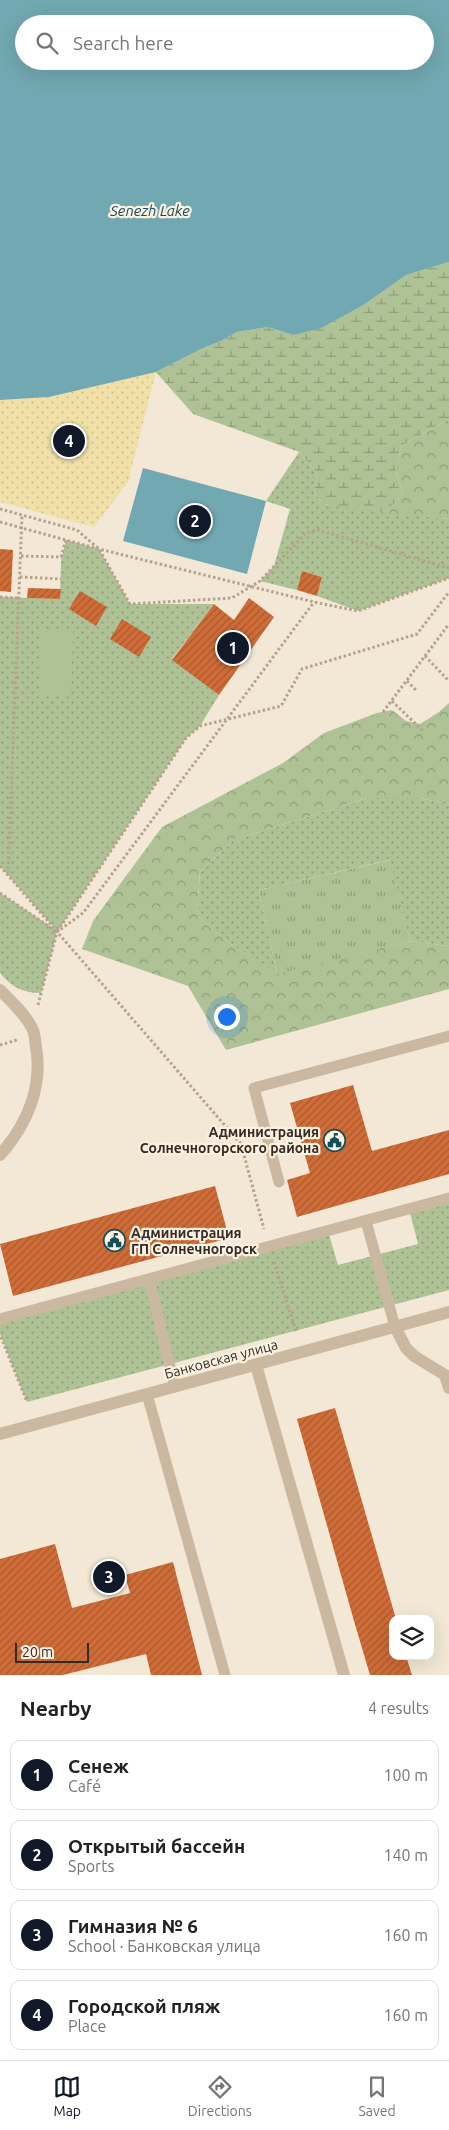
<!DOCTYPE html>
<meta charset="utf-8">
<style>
:root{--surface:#fff;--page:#f6f6f6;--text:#202124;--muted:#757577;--line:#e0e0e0;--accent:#111827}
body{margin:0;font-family:Ubuntu,sans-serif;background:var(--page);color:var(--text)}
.controls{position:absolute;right:15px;bottom:15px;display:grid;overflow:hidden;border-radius:10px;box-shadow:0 5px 20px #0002}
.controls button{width:45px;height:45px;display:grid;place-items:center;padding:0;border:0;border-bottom:1px solid var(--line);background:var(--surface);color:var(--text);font:25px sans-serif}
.scale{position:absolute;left:15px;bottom:12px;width:74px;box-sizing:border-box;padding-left:5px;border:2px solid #342b24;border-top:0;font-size:14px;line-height:18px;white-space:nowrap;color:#342b24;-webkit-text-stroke:4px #faf1e1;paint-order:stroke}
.you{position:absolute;left:226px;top:1016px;width:18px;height:18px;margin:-12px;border:4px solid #fff;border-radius:50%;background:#1a73e8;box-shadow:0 0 0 8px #1a73e833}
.badge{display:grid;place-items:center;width:32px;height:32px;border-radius:50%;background:var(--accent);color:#fff;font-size:16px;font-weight:700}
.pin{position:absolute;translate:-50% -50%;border:2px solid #fff;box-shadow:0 1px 5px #0006}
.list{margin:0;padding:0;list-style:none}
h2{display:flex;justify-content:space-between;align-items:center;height:65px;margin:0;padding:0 20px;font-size:21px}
h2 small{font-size:16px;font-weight:400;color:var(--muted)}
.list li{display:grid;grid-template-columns:32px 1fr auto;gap:15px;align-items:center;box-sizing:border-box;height:70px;margin:0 10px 10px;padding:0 10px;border:1px solid var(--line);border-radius:10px}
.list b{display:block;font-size:19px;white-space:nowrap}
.list p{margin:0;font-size:16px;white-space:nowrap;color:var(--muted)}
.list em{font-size:16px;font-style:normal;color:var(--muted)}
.icon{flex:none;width:28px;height:28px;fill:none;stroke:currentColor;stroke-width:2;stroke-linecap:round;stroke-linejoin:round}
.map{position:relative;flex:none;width:449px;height:1675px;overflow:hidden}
.search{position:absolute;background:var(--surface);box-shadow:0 5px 20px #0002;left:15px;right:15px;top:15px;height:55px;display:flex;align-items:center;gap:12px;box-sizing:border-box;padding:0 18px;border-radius:28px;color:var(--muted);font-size:19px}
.sheet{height:385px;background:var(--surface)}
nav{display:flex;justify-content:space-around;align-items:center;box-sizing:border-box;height:70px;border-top:1px solid var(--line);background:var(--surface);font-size:14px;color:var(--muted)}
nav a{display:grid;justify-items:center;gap:2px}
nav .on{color:var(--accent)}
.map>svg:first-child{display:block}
</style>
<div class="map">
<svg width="449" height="1675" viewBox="0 0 449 1675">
<defs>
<pattern id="grass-dots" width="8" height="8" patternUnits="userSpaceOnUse" patternTransform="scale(1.25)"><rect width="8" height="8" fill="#aec295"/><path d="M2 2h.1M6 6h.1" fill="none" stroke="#8e9e79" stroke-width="1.8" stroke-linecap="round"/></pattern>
<pattern id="forest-crowns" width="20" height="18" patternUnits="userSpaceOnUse" patternTransform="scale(1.25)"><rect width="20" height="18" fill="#aec295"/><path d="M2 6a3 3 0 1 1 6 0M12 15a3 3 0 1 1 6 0" fill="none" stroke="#8e9e79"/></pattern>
<pattern id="wetland-marsh" width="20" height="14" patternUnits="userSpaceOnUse" patternTransform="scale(1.25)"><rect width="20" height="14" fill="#aec295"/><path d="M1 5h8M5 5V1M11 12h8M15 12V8" fill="none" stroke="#8e9e79"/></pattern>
<pattern id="sand-dots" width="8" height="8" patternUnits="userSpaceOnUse" patternTransform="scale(1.25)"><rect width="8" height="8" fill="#f1e0a8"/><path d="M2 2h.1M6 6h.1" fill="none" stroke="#cfc090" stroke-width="1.8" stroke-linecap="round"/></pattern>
<pattern id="park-tufts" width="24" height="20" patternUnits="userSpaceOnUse" patternTransform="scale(1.25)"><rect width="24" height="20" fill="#aec295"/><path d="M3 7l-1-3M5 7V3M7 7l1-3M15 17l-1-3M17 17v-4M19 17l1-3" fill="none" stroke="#8e9e79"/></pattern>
<pattern id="building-hatch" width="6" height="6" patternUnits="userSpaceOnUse" patternTransform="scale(1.25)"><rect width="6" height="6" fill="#cf6c37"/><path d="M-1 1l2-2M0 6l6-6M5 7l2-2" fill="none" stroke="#a9592e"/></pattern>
</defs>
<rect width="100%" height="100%" fill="#f2e8d5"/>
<path fill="url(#grass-dots)" d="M299,452L317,473L314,492L323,504L449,519V578L358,611L317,596L322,577L302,571L297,590L260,581L274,566L290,509L266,501Z
M66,540L99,549L130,604H214L172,659L219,695L200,726L186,738L57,932L41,993C22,993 12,987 0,973V893L56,930L0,866V597L60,599L61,561Z
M367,798H419L449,804V946L410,941L389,860L259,890L277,974L232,945L197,916L200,872L233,840Z
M449,1198V1290L27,1402L0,1334V1319L328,1231L338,1265L418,1244L409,1209Z"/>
<path fill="url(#forest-crowns)" d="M447,420L449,421V519L384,513L403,495L396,471L401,446Z
M449,703V804L419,798H367L233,840L200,872L197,916L232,945L277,973L410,941L449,946V989L226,1050L188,986L82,949L93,921L162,827L283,763L324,733L377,713L392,710L406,721L420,724L439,712Z"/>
<path fill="url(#wetland-marsh)" d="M449,262V421L447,420L401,446L396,471L403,495L384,513L323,504L314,492L317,473L299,452L193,414L156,372L201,349L221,341L237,332L268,327L293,335L365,304L406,275Z"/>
<path fill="url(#sand-dots)" d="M156,372L128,482L94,527L0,502V400L49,397Z"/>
<path fill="url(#park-tufts)" d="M390,860L410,941L277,974L259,890Z"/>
<path fill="#aec295" d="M40,629L73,630L71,696L39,695Z"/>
<path fill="#72a8b1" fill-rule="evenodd" d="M0,0H449V262L406,275L365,304L321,328L293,335L268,327L237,332L221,341L201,349L156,372L49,397L0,400ZM24,24H425V61H24Z
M143,468L266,501L247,574L123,541Z"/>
<path fill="url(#building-hatch)" d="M0,549L13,550L11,592L0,591Z
M302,571L322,577L317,596L297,590Z
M28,588L61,589L60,599L27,598Z
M80,591L107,607L96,626L69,609Z
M249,598L274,617L219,695L172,660L214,604L234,620Z
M122,619L151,637L139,657L110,639Z
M353,1085L372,1151L449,1130V1174L297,1217L287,1180L310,1173L290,1103Z
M215,1186L229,1238L13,1296L0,1244Z
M335,1408L396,1619H393V1656H406L412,1675H370L354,1621L297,1419Z
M55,1544L72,1608L130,1593L125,1575L173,1562L202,1675H151L146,1654L63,1675H0V1559Z"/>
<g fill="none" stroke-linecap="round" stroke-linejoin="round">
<path stroke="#b7a28b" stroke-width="3" stroke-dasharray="2.5 2.5" stroke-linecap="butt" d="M0,509L77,530L99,549L130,604L232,598L260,581L306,533L318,530L449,568
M0,522L99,549L314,602L358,611L449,578
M21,556L61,557L66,540
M20,577L61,579
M0,597L19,598
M425,656L449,681
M407,681L416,690
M392,701L423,731
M383,712L449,624
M0,866L241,1144L264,1229
M8,874L22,515
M0,893L57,932L186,738L200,726L281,706L302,669L417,634L449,592
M38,1005L57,932L83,913L314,602
M0,1045L17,1040
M274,1262L296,1331
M1,1337L27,1402"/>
<path stroke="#cbb8a1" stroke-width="11" d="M279,1182L254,1088L449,1036
M366,1221L395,1327
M149,1279L175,1387
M0,1319L449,1198
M147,1394L225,1675"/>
<path stroke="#cbb8a1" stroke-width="12" d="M0,990C11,1001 25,1014 32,1028C35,1033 35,1040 36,1047C43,1087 27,1125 0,1155
M395,1327L406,1348L414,1356L445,1375L449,1388
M256,1365L344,1675"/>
<path stroke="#cbb8a1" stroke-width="12" d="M0,1434L449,1312"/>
</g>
<defs>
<symbol id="civic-ring" viewBox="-11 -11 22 22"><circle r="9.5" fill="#faf1e1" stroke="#174d58" stroke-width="1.5"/><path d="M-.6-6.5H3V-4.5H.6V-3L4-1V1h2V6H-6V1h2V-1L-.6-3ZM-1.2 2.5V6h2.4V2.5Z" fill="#174d58"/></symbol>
</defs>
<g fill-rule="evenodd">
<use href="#civic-ring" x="322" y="1128" width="25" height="25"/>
<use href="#civic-ring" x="102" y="1228" width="25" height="25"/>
</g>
<g text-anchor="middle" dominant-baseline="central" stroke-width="4.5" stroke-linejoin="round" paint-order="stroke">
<g font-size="14" font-weight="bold" fill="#342b24" stroke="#faf1e1" text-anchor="end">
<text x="319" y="1132">Администрация<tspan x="319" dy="16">Солнечногорского района</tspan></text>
<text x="131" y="1233" text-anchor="start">Администрация<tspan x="131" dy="16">ГП Солнечногорск</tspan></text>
</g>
<g font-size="14" fill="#342b24" stroke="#faf1e1">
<text transform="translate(221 1359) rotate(-15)">Банковская улица</text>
</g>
<g font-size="15" font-style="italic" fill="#174d58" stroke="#faf1e1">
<text x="150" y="210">Senezh Lake</text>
</g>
</g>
</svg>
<div class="controls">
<button><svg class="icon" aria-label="layers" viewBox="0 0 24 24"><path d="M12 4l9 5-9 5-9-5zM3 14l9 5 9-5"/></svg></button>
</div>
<div class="scale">20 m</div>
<div class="you"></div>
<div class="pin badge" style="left:233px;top:648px">1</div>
<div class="pin badge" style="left:195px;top:521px">2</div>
<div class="pin badge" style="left:109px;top:1577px">3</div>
<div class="pin badge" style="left:69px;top:441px">4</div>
<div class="search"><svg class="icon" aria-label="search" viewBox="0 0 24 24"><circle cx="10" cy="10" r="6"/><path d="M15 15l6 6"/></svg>Search here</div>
</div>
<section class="sheet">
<h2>Nearby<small>4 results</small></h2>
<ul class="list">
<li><span class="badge">1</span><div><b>Сенеж</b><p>Café</p></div><em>100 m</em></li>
<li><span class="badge">2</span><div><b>Открытый бассейн</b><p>Sports</p></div><em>140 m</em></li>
<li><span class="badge">3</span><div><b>Гимназия № 6</b><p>School · Банковская улица</p></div><em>160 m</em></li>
<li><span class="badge">4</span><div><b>Городской пляж</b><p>Place</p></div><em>160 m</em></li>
</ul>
</section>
<nav>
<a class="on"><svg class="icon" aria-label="map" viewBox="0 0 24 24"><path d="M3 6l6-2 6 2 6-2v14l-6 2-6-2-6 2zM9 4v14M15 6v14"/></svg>Map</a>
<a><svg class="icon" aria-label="directions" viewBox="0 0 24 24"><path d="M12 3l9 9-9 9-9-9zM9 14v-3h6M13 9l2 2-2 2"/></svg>Directions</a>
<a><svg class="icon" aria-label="saved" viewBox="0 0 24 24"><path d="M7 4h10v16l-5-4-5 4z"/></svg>Saved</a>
</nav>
